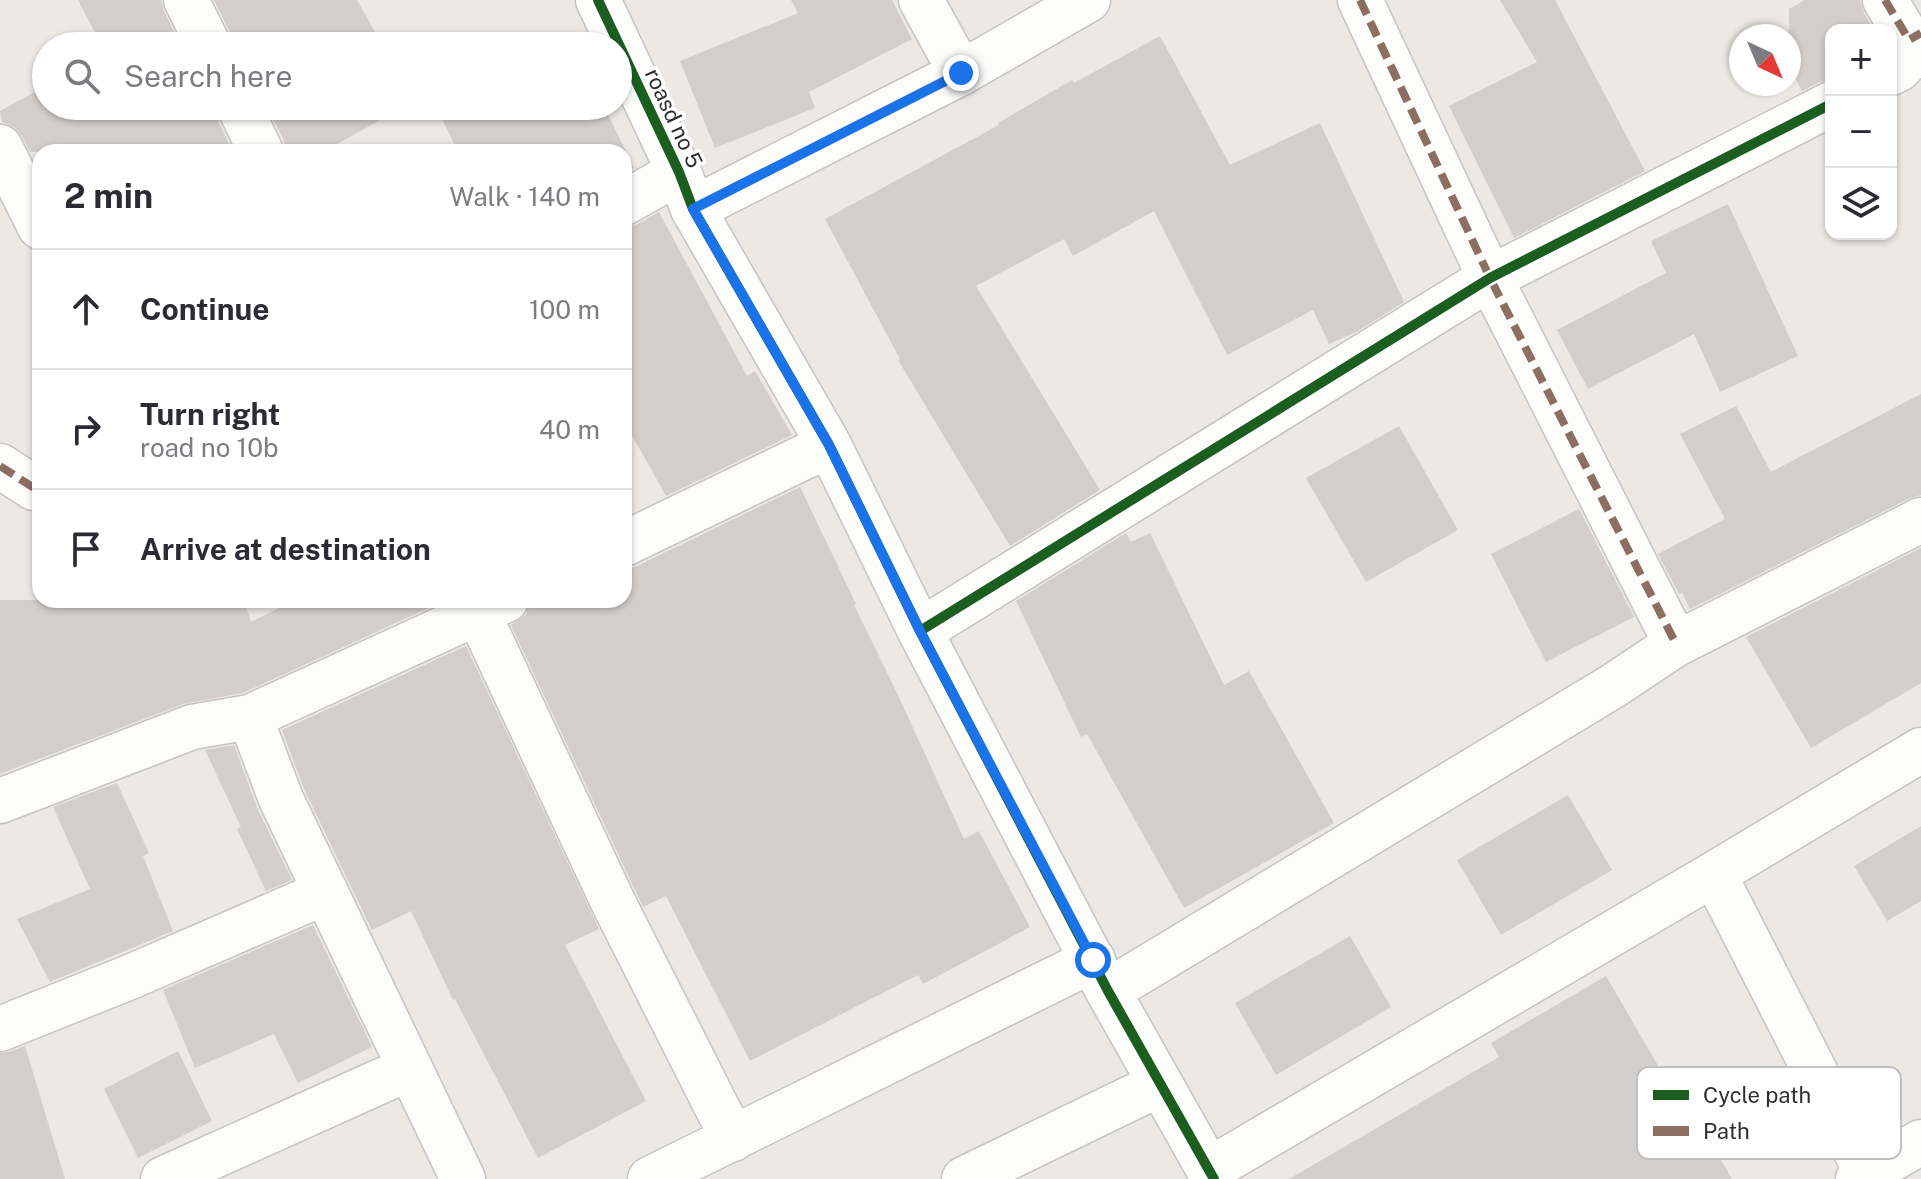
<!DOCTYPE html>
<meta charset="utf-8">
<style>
:root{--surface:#fff;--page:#f2f2f3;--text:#2b2b33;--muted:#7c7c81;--line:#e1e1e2}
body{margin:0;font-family:"Public Sans",sans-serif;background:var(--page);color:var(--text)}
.controls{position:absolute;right:24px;top:24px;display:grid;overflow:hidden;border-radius:16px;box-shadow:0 2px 6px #0004}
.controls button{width:72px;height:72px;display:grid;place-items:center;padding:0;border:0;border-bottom:2px solid var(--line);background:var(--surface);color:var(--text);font:40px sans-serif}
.compass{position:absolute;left:1729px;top:24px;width:72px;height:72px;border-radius:50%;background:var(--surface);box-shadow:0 2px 6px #0004;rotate:136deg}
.stop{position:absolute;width:24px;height:24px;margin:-18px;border:6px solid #1a73e8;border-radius:50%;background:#fff}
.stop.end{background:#1a73e8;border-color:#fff;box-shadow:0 2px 8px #0008}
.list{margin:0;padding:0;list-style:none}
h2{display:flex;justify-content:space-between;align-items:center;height:104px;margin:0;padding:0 32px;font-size:34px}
h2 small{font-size:26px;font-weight:400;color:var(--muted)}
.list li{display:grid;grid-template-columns:52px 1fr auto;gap:24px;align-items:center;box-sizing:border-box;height:120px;padding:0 32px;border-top:2px solid var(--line)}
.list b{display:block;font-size:30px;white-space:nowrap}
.list p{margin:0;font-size:26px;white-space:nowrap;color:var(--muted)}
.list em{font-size:26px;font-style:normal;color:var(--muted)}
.icon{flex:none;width:44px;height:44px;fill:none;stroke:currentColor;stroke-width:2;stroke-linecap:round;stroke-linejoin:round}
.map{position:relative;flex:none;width:1921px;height:1179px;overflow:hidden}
.search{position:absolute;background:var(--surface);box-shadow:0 2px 6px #0004;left:32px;top:32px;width:600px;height:88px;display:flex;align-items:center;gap:20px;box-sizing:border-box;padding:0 28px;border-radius:44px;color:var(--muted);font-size:30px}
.panel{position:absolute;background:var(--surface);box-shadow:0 2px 6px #0004;left:32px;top:144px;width:600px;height:464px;border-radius:24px}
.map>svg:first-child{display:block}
</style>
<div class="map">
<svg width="1921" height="1179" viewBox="0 0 1921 1179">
<rect width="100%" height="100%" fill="#ece8e4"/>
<path fill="#d1cecb" d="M78,0H161L164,11L181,46H102Z
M214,0H357L383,46H234L231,35Z
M791,0H892L912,39L809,92L815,108L715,148L680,61L798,13Z
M1500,0H1555L1645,171L1514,238L1449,106L1537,62Z
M1805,0H1860L1864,13L1874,30H1831V79L1820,82L1802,91L1789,67V9Z
M1160,36L1230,165L1320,123L1404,302L1356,332L1329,344L1313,310L1227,355L1154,211L1073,256L1064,239L976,286L1100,490L1010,546L898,360L900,359L825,219L999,125L998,123L1072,80L1074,83Z
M46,86V106H214L216,117L233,152H30L22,136L14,127L2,122L0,111Z
M267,106H405L323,152H286L284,141Z
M436,106H604L634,168L624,174V152H458Z
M1728,204L1798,356L1720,392L1694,334L1588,389L1557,330L1666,273L1651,241Z
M659,212L747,376L755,371L792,435L666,496L624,421V228L636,225Z
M1921,394V495L1910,498L1690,609L1682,593L1679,594L1658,554L1725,519L1680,434L1736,406L1771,472Z
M1399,426L1458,530L1366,582L1306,478Z
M800,487L856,604L854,605L897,693L964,839L979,831L1030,927L923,984L918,975L750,1061L666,896L643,907L511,625L526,615L530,604L538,600H624V569L635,567Z
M1579,509L1634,617L1546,662L1491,554Z
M1126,533L1131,542L1150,533L1224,685L1249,671L1334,823L1184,908L1087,734L1081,737L1016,601Z
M1921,548V683L1811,748L1746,637Z
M0,600H244L251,622L295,600H446L243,693L183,704L0,774Z
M466,646L599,929L565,945L646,1101L538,1158L455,999L453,1000L411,911L372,930L304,789L282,730Z
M234,745L258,810L292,880L266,891L237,829L241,827L205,750Z
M117,783L149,853L143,856L173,931L50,982L17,919L90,889L53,807Z
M1568,795L1612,870L1501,935L1457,860Z
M1921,826V901L1887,921L1854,866Z
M313,925L372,1047L298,1083L274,1034L195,1068L163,990Z
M1350,936L1391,1007L1276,1075L1235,1003Z
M1606,976L1689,1119L1695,1115L1732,1179H1289L1499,1057L1491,1043Z
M25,1046L65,1179H0V1053L9,1052Z
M178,1051L212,1121L138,1158L104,1089Z"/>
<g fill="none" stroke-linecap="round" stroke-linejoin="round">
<defs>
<path id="street" d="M186,0L209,46
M921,0L961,73
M1360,0L1490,278L1676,644
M1885,0L1909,40L1912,55L1899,69L1891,73
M239,106L261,152
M0,147L40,227
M624,203L679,172
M693,209L829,445L920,631L1108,991L1214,1179
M0,466L34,488L40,487
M624,544L829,445
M472,600L613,902L733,1139
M920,631L1490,278L1831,104
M250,717L281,799L463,1179
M0,801L192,727L250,717L506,600
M1714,874L1870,1179
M1108,991L1613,686L1676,644L1921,520
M0,1029L130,977L326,892
M1209,1170L1714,874L1921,750
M163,1179L410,1068
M650,1179L1093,960
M964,1179L1160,1084
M1858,1179L1921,1142"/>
<path id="secondary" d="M598,0L679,172L693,209L961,73L1088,0"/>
</defs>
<use href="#street" stroke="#c5c4c5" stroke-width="47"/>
<use href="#secondary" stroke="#c5c4c5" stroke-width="47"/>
<use href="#street" stroke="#fcfcfb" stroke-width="44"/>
<use href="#secondary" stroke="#fcfcfb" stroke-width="44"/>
<path stroke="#8d6e63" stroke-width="8" stroke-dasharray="16 8" stroke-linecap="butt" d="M1360,0L1490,278L1676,644
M1885,0L1909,40L1921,33
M0,466L34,488"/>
<defs>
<path id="cycleway" d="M598,0L679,172L693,209L829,445L920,631L1108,991L1214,1179
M920,631L1490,278L1831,104"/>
</defs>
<use href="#cycleway" stroke="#fff" stroke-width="15"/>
<use href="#cycleway" stroke="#1b5e20" stroke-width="10"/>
</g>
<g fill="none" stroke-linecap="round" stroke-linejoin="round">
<path stroke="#1a73e8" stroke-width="10" d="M961,73L693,209L829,445L920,631L1093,960"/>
</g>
<g text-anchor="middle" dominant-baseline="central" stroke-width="7" stroke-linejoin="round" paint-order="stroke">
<g font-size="22" fill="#2e2e2e" stroke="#fff">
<text transform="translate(674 118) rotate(65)">roasd no 5</text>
</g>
</g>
<rect x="1637" y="1067" width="264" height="92" rx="12" fill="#fff" stroke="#c0c0c0" stroke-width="2"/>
<rect x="1653" y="1090" width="36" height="10" fill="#1b5e20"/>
<rect x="1653" y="1126" width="36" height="10" fill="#8d6e63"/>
<g font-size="22" fill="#2e2e2e">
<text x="1703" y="1103">Cycle path</text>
<text x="1703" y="1139">Path</text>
</g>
</svg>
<div class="controls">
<button>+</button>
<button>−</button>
<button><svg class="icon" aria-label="layers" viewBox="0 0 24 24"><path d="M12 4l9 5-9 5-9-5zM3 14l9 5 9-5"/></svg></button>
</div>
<svg class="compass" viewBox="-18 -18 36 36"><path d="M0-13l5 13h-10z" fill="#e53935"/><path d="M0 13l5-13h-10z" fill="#7c7c81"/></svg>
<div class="stop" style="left:1093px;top:960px"></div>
<div class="stop end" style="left:961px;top:73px"></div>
<div class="search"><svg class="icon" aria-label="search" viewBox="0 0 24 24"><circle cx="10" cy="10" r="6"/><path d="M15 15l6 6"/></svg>Search here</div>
<section class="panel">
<h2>2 min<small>Walk · 140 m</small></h2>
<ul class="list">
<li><svg class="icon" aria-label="ahead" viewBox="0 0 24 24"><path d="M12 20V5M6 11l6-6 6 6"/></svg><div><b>Continue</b></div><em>100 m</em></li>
<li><svg class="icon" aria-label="right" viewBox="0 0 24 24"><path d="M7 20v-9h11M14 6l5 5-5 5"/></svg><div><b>Turn right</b><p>road no 10b</p></div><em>40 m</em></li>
<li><svg class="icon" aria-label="arrive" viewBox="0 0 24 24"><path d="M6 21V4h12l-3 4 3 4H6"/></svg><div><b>Arrive at destination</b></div></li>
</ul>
</section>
</div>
